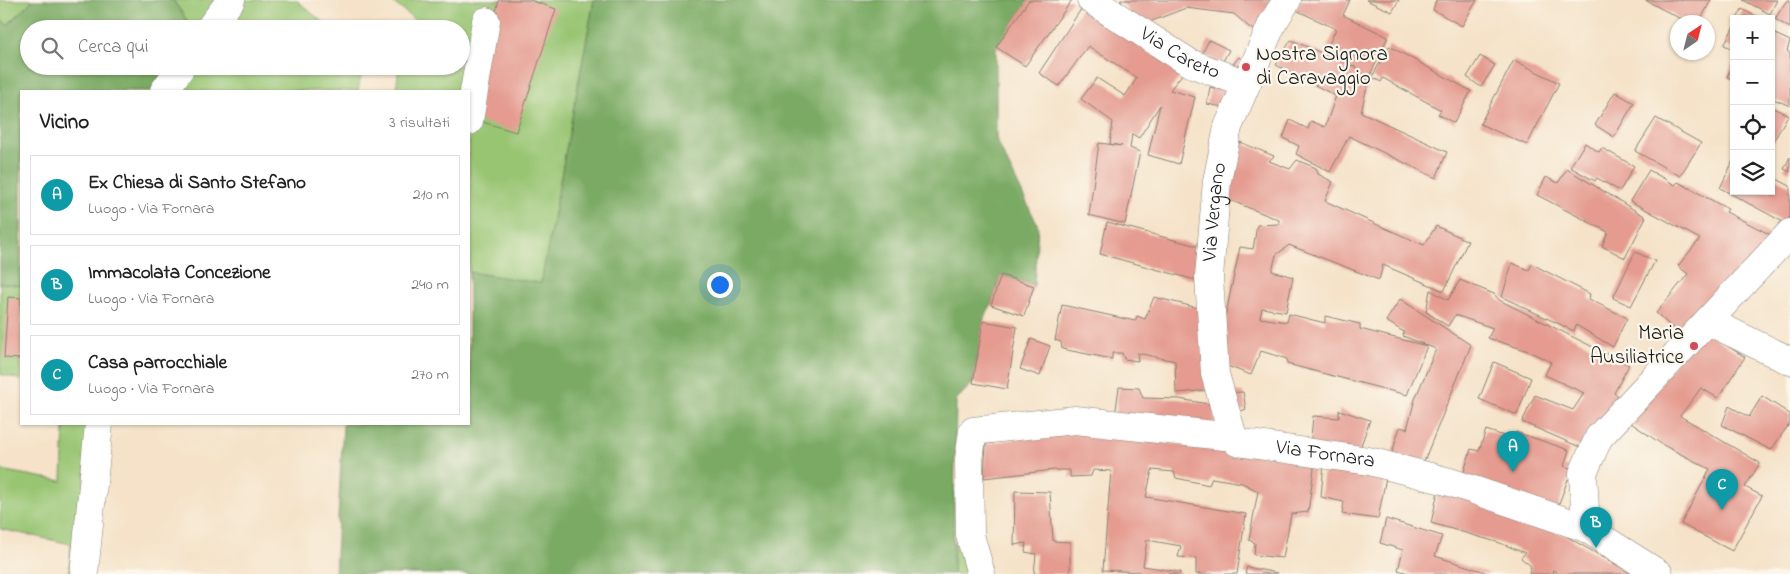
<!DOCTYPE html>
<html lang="it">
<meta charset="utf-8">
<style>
:root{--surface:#fff;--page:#f2f2f2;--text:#222;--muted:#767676;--line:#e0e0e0;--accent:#d1495b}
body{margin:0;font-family:"Indie Flower",sans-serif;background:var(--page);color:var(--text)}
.controls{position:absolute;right:15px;top:15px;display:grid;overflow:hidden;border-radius:0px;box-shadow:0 1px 4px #0004}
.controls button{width:45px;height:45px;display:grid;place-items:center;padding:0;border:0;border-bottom:1px solid var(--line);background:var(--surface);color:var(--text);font:25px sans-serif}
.compass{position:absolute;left:1670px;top:15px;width:45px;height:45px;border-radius:50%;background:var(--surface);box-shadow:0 1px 4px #0004;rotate:35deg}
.you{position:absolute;left:719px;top:284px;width:18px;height:18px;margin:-12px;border:4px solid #fff;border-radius:50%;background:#1a73e8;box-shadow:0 0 0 8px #1a73e833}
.badge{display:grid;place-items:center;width:32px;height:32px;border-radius:50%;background:var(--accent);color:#fff;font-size:16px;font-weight:700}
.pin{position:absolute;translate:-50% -41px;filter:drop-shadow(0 1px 2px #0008)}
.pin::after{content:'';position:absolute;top:26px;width:18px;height:15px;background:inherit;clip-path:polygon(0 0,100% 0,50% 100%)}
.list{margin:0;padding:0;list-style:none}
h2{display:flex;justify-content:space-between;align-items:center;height:65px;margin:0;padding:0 20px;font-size:21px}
h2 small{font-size:16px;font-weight:400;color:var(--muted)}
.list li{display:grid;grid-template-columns:32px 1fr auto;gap:15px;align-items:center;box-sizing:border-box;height:80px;margin:0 10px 10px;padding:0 10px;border:1px solid var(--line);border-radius:0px}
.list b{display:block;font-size:19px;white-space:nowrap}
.list p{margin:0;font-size:16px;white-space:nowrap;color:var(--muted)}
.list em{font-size:16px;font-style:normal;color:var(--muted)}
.icon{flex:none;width:28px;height:28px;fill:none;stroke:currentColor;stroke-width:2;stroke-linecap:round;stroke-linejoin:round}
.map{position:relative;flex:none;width:1790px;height:574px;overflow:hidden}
.search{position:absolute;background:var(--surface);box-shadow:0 1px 4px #0004;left:20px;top:20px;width:450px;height:55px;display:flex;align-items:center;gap:12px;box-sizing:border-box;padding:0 18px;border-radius:28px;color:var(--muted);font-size:19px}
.panel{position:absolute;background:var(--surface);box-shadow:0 1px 4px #0004;left:20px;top:90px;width:450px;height:335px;border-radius:0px}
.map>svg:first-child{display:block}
</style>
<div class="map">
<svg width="1790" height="574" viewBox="0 0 1790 574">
<rect width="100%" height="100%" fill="#fbf7ec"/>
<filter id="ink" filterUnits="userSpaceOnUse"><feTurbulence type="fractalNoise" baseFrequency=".02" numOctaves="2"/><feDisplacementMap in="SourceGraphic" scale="10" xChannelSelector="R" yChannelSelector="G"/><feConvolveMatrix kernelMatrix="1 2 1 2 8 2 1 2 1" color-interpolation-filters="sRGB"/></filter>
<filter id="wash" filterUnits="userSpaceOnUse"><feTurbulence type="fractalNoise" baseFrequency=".0096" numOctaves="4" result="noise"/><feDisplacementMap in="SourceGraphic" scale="20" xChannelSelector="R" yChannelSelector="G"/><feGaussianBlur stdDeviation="1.12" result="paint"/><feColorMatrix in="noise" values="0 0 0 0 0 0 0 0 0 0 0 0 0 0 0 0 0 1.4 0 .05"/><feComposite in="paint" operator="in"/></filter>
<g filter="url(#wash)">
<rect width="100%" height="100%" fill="#f5e2c8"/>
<path fill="#98c572" stroke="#5a7047" d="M0,0H33L7,25L0,19Z
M173,0H296L331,29H193Z
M390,0H594L541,284L469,272V91H396L399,66H461V29H410L415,20Z
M182,66H363L358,91H164Z
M0,283L21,286V380L0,374Z
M64,424H88L79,574H69L71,544L0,529V470L62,481Z
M963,537L973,574H953L954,544Z"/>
<path fill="#7aaa64" stroke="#4b6340" d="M33,0H173L193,29H29V66H182L164,91H21V286L0,283V19L8,25Z
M594,0H1029L996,48V139L1038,226L1034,286L1001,275L991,305L983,321L973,383L956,400L953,574H335L343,424H469V272L541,283Z"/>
<g id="blocks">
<path fill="#e59b90" d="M499,0H530L556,9L516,132L469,118Z
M1029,0H1072L1025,66L996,47Z
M1120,0H1284L1264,35L1249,27L1234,14L1186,8L1139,26Z
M1301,0H1350L1343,15L1388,37L1370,75L1361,112L1447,152L1436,178L1349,136L1330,172L1296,154L1299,146L1283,138L1290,120L1308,129L1311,121L1325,127L1336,96L1276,65L1291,40L1357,68L1325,52L1336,29L1296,10Z
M1366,0H1399L1392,12Z
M1436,0H1477L1462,26L1433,10Z
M1645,0H1711L1700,21L1679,18Z
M1743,0H1777L1770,14Z
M1787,0H1790V28L1775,19Z
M1085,3L1187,68L1170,90L1195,97L1179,164L1148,155L1160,105L1139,138L1132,134L1130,148L1140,152L1125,224L1089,215L1099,143L1122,146L1110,144L1113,122L1081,99L1097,78L1125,96L1137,78L1088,46L1059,86L1039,73Z
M1742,9L1761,19H1737Z
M1734,26V49L1724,45Z
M1771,32L1790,41L1787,51L1790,53V106L1771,98Z
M1209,40L1229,50L1222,63L1202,54Z
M1389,46L1471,91L1454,123L1438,114L1441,110L1383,78L1381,82L1372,77Z
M1480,56L1495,65L1481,87L1467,77Z
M1239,57L1245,62L1237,72L1231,67Z
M1514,60L1559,83L1527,145L1480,124Z
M1734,61V80L1727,77Z
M1210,87L1231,92L1228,108L1207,104Z
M1615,92L1634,103L1614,137L1595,125Z
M1771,107L1788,115L1771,146Z
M1656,118L1701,143L1680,176L1635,151Z
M1240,142L1274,156L1269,161L1290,169L1297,160L1316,168L1318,174L1333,182L1325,201L1387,229L1424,245L1436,226L1468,241L1444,291L1383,265L1379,280L1289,245L1276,255L1272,271L1293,277L1286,312L1262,308L1260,318L1287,322L1289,314L1325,323V316L1360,324V329L1427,346L1407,395L1287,364V359L1261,351L1251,375L1222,364V332L1240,247L1253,249L1257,225L1279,224V220L1227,199L1226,174Z
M1585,143L1599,152L1602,148L1634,166L1620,191L1597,178L1595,181L1570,167Z
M1790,157V172L1784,169Z
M1734,159V191H1771V176L1790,186V217L1785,223L1720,188Z
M1567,169L1646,217L1625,258L1602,246L1608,232L1537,195L1546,177L1558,183Z
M1649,170L1675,185L1678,182L1728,209L1726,212L1775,237L1685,339L1656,313L1688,274L1678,266L1700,239L1630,201Z
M1107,222L1208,249L1203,282L1100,254Z
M1635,252L1655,261L1631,306L1613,298Z
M1512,263L1529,270L1532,264L1590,294L1589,299L1627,318L1613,347L1576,325L1574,331L1502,297Z
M1001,275L1034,286L1024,316L991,305Z
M1460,280L1494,294L1499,300L1629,365L1614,393L1624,400L1582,448L1522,422L1535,395L1573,410L1584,393L1545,375L1551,362L1528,351L1488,338L1493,328L1455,315L1448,326L1426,312L1430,290L1448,300Z
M8,297L21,298V359L4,358Z
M1154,297L1202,309L1211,390L1176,393L1175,361L1137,353L1138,361L1124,359L1122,353H1112V359L1062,349L1061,342L1055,340L1062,305L1135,321L1137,316L1145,319Z
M1400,299L1471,345L1422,466L1390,459L1400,427L1407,429L1415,399L1436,349L1403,336L1404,332L1386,321Z
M983,321L1017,327L1007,389L973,383Z
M1700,329L1745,357L1718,398L1701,388L1680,416L1760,463L1745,487L1762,496L1732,551L1681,524L1710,469L1663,445L1631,423Z
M1031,339L1050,346L1040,376L1020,369Z
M1494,362L1531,378L1517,415L1479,399Z
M1119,387L1139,388L1143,398L1179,399L1214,405L1215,431L1114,424Z
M1243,392L1246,409L1239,412L1224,393Z
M1762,396L1790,414V423L1771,450L1722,425L1729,406L1749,417Z
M1339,410L1370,420L1358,454L1310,448L1313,416L1339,418Z
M1486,430L1513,439L1516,432L1569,450L1564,466L1575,470L1571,481L1568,479L1557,509L1462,478L1471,449L1479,451Z
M1052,433H1087L1315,461L1308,512L1291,514L1283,558L1254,555L1255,543L1249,540L1258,491L1242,483L1212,478L1209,485L1176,478L1174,472L1152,470L1146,497L1246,514L1237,574H1196V558L1178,557L1181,546L1147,540L1143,566L1180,572V574H1140V572L1103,570L1111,471L1093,470L1091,476L1070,477V470H1054L984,478L986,444Z
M1324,463L1386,477L1378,519L1342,514L1344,502L1321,497Z
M1439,487L1512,513L1564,535L1632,574H1559L1553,570L1552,574H1529L1531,566L1521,558L1525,553L1500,543L1431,523Z
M1015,491L1050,492L1053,541L1070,542V574H1034L1036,554L1025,552L1026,543L1014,545Z
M1386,519L1442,536L1435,556L1491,574H1412L1398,570L1403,550L1380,543Z
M1247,567L1277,573L1276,574H1245Z"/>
</g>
</g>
<g filter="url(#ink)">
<use href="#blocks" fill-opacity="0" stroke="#887f72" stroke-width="1"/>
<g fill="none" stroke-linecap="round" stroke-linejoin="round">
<defs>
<g id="minor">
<path id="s1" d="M1091,0L1190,63L1246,84"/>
<path d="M209,29L231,0"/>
<path d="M164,91L182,66"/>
<path d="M469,121L486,21"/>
<path d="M1708,321L1790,361"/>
<path id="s2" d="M1233,437L1215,374L1209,277L1217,181L1228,127L1272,24L1287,0"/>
<path d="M1586,528L1583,473L1599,437L1790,233"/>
<path d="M84,574L99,424"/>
<path id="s3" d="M981,574L970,535L969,460L973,431L1075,420L1233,437L1237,442L1369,461L1450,482L1586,528L1659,574"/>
</g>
</defs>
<use href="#minor" stroke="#887f72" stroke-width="29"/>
<use href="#minor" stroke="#fff" stroke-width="28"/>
</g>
</g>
<g fill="#d1495b" stroke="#fbf7ec" stroke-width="2">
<circle cx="1246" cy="67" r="5"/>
<circle cx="1694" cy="346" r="5"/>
</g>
<g text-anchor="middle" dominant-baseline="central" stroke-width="4.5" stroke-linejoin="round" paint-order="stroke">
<g font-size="21" fill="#1c1c1c" stroke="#fbf7ec">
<text stroke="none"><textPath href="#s1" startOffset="104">Via Careto</textPath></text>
<text stroke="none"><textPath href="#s2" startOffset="228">Via Vergano</textPath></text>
<text stroke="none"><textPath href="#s3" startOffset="502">Via Fornara</textPath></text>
</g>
<g font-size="21" fill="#1c1c1c" stroke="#fbf7ec" text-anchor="start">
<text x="1256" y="55">Nostra Signora<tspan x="1256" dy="24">di Caravaggio</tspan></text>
<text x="1684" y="334" text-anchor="end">Maria<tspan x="1684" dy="24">Ausiliatrice</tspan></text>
</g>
</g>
</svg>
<div class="controls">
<button>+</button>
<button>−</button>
<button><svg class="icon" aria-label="locate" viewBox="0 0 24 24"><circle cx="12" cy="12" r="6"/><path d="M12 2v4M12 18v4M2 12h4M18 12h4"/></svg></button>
<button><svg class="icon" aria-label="layers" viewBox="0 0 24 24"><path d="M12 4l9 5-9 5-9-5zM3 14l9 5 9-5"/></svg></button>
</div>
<svg class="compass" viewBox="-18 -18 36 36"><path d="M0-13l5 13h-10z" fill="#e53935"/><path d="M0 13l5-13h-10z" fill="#767676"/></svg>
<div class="you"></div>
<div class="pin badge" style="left:1513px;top:472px;background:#0f9aa8">A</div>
<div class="pin badge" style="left:1596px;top:548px;background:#0f9aa8">B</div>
<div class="pin badge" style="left:1722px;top:510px;background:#0f9aa8">C</div>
<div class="search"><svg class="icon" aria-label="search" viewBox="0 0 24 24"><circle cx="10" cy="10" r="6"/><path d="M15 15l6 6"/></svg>Cerca qui</div>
<section class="panel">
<h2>Vicino<small>3 risultati</small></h2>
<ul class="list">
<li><span class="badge" style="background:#0f9aa8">A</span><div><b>Ex Chiesa di Santo Stefano</b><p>Luogo · Via Fornara</p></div><em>210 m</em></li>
<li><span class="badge" style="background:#0f9aa8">B</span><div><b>Immacolata Concezione</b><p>Luogo · Via Fornara</p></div><em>240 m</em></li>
<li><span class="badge" style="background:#0f9aa8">C</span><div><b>Casa parrocchiale</b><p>Luogo · Via Fornara</p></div><em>270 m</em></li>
</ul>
</section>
</div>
